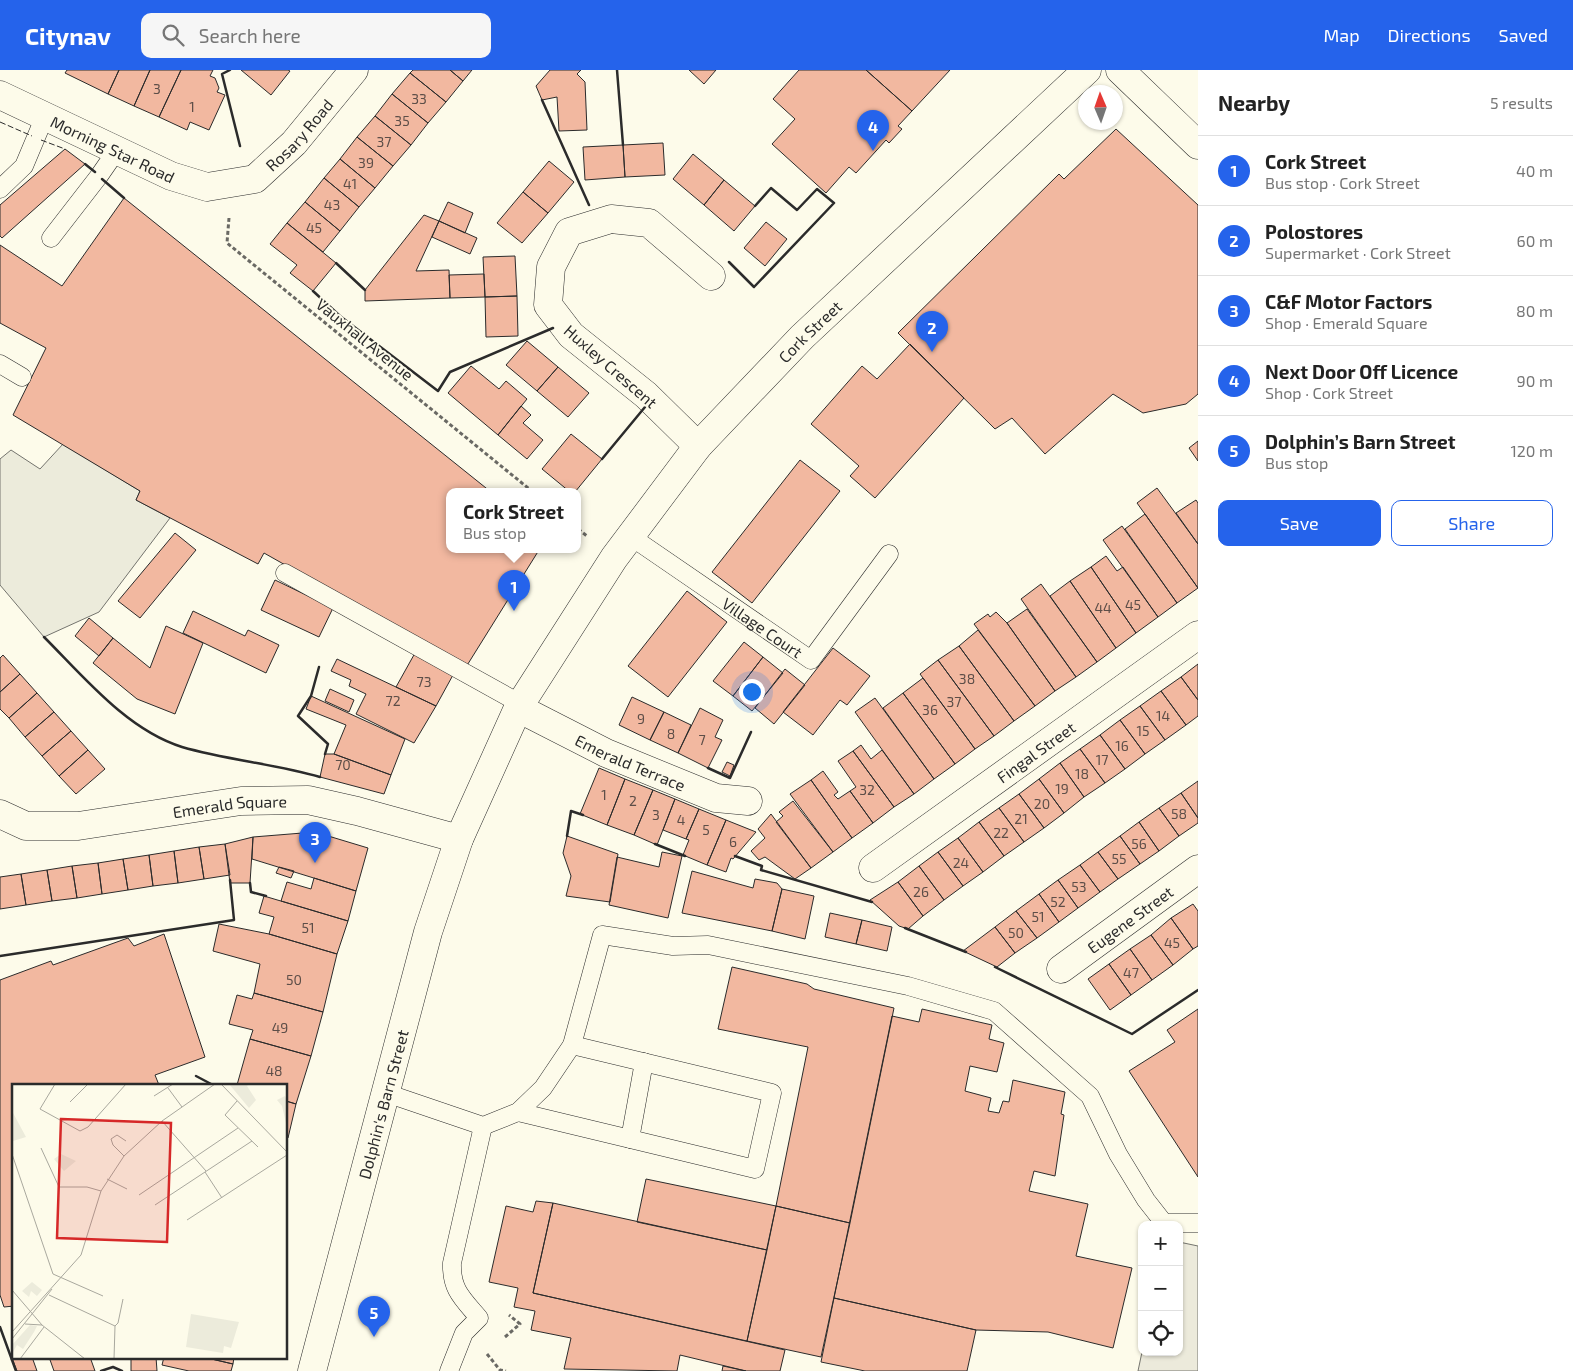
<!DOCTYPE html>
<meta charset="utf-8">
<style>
:root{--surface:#fff;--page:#f6f6f6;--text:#222;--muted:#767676;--line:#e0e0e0;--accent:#2563eb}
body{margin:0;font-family:"Exo 2",sans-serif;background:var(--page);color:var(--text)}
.controls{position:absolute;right:15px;bottom:15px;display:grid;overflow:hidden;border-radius:10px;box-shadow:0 1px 4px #0004}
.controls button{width:45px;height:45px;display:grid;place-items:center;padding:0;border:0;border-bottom:1px solid var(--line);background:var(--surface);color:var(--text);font:25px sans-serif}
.compass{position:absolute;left:1078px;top:15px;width:45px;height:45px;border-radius:50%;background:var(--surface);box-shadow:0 1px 4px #0004;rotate:358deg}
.you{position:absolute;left:751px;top:621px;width:18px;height:18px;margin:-12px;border:4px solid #fff;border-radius:50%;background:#1a73e8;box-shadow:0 0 0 8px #1a73e833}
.badge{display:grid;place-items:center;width:32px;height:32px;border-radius:50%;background:var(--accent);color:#fff;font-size:16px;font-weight:700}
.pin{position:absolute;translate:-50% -41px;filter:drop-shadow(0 1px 2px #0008)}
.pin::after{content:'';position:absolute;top:26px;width:18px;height:15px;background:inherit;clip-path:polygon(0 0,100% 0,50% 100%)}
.popup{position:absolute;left:446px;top:418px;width:135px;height:65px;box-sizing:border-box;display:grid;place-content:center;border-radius:10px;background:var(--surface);filter:drop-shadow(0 1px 4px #0005);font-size:16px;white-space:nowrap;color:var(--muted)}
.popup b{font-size:19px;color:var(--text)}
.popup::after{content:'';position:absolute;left:50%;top:100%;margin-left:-10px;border:10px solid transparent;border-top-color:var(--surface)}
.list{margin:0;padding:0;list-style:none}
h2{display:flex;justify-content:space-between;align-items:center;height:65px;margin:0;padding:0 20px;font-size:21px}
h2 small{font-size:16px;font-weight:400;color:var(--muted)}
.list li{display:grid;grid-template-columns:32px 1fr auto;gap:15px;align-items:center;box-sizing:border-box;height:70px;padding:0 20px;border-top:1px solid var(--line)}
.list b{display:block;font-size:19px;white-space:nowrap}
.list p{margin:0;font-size:16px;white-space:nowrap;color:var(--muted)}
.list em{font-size:16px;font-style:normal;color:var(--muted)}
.actions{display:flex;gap:10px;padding:15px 20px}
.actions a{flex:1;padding:11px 0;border:1px solid var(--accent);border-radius:10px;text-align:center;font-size:18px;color:var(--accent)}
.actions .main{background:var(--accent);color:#fff}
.icon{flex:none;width:28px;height:28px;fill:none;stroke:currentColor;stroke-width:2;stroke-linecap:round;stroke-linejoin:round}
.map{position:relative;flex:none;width:1198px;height:1301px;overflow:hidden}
header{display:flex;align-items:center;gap:30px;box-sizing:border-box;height:70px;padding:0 25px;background:var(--accent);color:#fff}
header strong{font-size:24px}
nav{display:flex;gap:28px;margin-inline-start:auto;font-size:18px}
.search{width:350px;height:45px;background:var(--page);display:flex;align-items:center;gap:12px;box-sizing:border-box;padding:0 18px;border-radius:10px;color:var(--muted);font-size:19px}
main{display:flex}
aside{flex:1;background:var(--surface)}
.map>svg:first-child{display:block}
</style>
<header>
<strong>Citynav</strong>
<div class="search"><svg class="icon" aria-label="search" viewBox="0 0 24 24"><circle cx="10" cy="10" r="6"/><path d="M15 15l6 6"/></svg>Search here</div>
<nav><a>Map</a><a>Directions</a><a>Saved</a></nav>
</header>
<main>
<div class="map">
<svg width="1198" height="1301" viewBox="0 0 1198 1301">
<rect width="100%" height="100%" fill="#fdfbea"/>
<path fill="#ecebdb" stroke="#74746e" d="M63,374L140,421L136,430L170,448L99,542L44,567L0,515V389L11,380L40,399Z"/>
<path fill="#eceadb" stroke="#74746e" d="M1179,1172L1198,1176V1301H1138L1142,1282H1179Z"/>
<path fill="#f2b8a0" stroke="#2b2b2b" d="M67,0H119L108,24L65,3Z
M119,0H150L134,36L108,24Z
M150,0H181L159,47L134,36Z
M181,0H213L210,6L215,8L219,18L217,22L225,25L209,60L190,52L187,60L159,47Z
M241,0H288L290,1L271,25Z
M413,0H450L463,11L446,32L410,3Z
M450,0H472L463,11Z
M550,0H581L577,4L585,12L587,60L559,61L557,27L542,30L536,16Z
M689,0H716L704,14Z
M799,0H866L912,41L898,56L902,59L889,73L886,70L856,103L849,97L826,123L772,74L795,49L773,29Z
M866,0H950L912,41Z
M410,3L446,32L428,53L392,24Z
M392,24L428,53L411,75L375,46Z
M375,46L411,75L393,96L357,67Z
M1116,59L1198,135V324L1186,334L1143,343L1113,324L1045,384L1012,348L995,359L898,263L1059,104L1064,109Z
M357,67L393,96L375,118L340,89Z
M663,73L665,105L625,107L623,75Z
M623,75L625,107L585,110L583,77Z
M65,79L85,94L2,168L0,166V135Z
M693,84L724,110L704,135L673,109Z
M340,89L375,118L359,137L324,108Z
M549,91L574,112L548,143L523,122Z
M324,108L359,137L340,161L305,132Z
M724,110L755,136L734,161L704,135Z
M523,122L548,143L522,173L497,153Z
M124,128L491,422H450V480H539L466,597L264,483L258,494L136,430L140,421L13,345L46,278L0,253V175L62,216Z
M305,132L340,161L323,182L287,153Z
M448,132L473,143L465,163L439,151Z
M424,145L439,151L416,201L449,200L450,228L365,231V220Z
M439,151L477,168L470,184L432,167Z
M766,152L787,169L765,196L744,178Z
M287,153L336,193L313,221L290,203L297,195L270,174Z
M515,186L517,226L485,227L483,187Z
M484,204L485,227L450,228L449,205Z
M517,226L518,266L486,267L485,227Z
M527,271L558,297L537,321L506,295Z
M910,274L964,328L875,428L850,406L859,396L811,354L862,296L877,309Z
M471,296L499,319L506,311L527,329L498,365L448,323Z
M558,297L589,323L568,347L537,321Z
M521,336L531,345L523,353L543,370L527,389L498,365Z
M571,364L602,389L575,422H570L542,399Z
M1198,371V391L1189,378Z
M800,390L840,421L752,533L712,502Z
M1157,418L1198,474V518L1137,433Z
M1196,430L1198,433V474L1176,443Z
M1145,444L1198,518L1177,533L1125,459Z
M1122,456L1177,533L1158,547L1103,470Z
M175,463L196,480L140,548L118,531Z
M1106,486L1117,501L1123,497L1158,547L1136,563L1091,497Z
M1091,497L1136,563L1116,578L1070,511Z
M275,510L333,538L319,567L261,540Z
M1070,511L1116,578L1097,592L1050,526Z
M1041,514L1097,592L1076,607L1021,529Z
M687,521L727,552L668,627L628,596Z
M1027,539L1076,607L1055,621L1007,553Z
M193,541L245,566L248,560L279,575L266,603L183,563Z
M996,542L1007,553L1055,621L1035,636L974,554L988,544L990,547Z
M89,548L113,568L99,586L75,566Z
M166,556L203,573L175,644L137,629L93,593L113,568L150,598Z
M978,560L1035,636L1014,651L959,576Z
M744,572L763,587L733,626L713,611Z
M959,576L1014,651L994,666L938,590Z
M833,578L870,606L847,635L840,630L813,665L783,642Z
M415,583L453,605L436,636L396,617Z
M3,585L20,604L0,622V588Z
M763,587L783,603L752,641L733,626Z
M337,589L436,636L414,673L356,644L366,624L349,616L351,610L331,601Z
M938,590L994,666L975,679L920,604Z
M1198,594V630L1181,607Z
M785,599L805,615L774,654L755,638Z
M20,604L37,623L9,648L0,639V622Z
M1181,607L1198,630V646L1186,655L1161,621Z
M923,608L975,679L955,694L903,623Z
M330,619L354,630L349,642L325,631Z
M1161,621L1186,655L1165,670L1140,636Z
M37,623L54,642L25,667L9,648Z
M903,623L955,694L934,709L883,638Z
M311,626L405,669L391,705L334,684L346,655L306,639Z
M632,627L664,642L650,670L619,655Z
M875,628L934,709L914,724L855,642Z
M1140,636L1165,670L1145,684L1120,650Z
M700,638L723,650L715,667L722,670L708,698L678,683Z
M54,642L71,661L42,686L25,667Z
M664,642L691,655L678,683L650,670Z
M1120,650L1145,684L1125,699L1100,665Z
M71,661L88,680L59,706L42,686Z
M1100,665L1125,699L1105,713L1080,679Z
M861,675L871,689L882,680L914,724L894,737L853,681Z
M1080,679L1105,713L1084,727L1060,693Z
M88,680L105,699L76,724L59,706Z
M853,681L894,737L873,753L850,721L856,717L838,691Z
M325,684H334L391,705L384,724L320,707Z
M727,692L734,695L730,706L722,702Z
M1060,693L1084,727L1064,743L1039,709Z
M599,698L625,709L607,755L580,744Z
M823,701L838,722L834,725L838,729L850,721L873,753L852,768L811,710Z
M625,709L653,720L634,765L607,755Z
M1039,709L1064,743L1044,758L1019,724Z
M811,710L852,768L833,782L790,724Z
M1198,711V748L1181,723Z
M653,720L675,729L657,775L634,765Z
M1181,723L1198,748V753L1179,766L1159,738Z
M1019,724L1044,758L1024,772L999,738Z
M675,729L699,739L686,769L663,760Z
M793,731L833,782L811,798L776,752L783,746L779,742Z
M999,738L1024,772L1004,786L979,752Z
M1159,738L1179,766L1159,781L1139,752Z
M699,739L726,750L707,795L683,785L689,770L686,769Z
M771,744L811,798L795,809L765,787L759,790L751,781L765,768L758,759Z
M726,750L756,762L733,789L731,788L726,802L707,795Z
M979,752L1004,786L983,802L958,768Z
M1139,752L1159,781L1140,794L1120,766Z
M315,762L368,778L356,821L252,789L253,767Z
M567,766L618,784L610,832L566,826L571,806L563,783Z
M1120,766L1140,794L1118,809L1098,782Z
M253,767L250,813H230L225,774Z
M958,768L983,802L963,816L938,782Z
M225,774L230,805L204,809L199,777Z
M199,777L204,809L178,813L174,781Z
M174,781L178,813L153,816L149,785Z
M662,782L682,786L668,848L609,835L617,787L659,797Z
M938,782L963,816L944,830L919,796Z
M1098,782L1118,809L1100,822L1080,795Z
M149,785L153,816L128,820L123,789Z
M123,789L128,820L102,824L98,793Z
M98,793L102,824L77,828L72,796Z
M1080,795L1100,822L1078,838L1058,810Z
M72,796L77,828L52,831L47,800Z
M919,796L944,830L923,846L898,812Z
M279,797L294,801L291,808L276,803Z
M47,800L52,831L26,835L21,804Z
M692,801L753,818L755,809L777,813L782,819L772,861L682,843Z
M21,804L26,835L0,839V807Z
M314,808L356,821L348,851L281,831L287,812L311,819Z
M1058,810L1078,838L1059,852L1039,824Z
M898,812L923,846L908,859L899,856L870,830Z
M782,819L814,826L805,869L772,861Z
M1039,824L1059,852L1037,868L1016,841Z
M264,826L348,851L337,884L269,864L274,847L259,843Z
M1193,834L1198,841V876L1193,879L1171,848Z
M1016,841L1037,868L1015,883L995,857Z
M830,843L862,850L856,874L825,867Z
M1171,848L1193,879L1173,895L1151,865Z
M862,850L892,857L887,881L856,874Z
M219,854L269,864L337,884L323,942L254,923L260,894L213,881Z
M995,857L1015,883L997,897L963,881Z
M164,864L205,987L155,1005L159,1015H14V1236L4,1237L0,1225V910L51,891L53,895L128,868L134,876Z
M1151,865L1173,895L1152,910L1130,879Z
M1130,879L1152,910L1131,925L1109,894Z
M1109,894L1131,925L1110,940L1088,909Z
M732,897L807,914L814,919L894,938L850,1153L776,1136L808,977L718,959Z
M254,923L323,942L311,986L250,969L253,960L229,954L237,925L252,929Z
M922,939L992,955L989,969L1004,973L997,1002L970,996L965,1021L991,1028L988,1041L999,1043L1003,1031L1009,1032L1013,1010L1065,1022L1061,1044L1064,1045L1055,1106L1034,1101L1029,1121L1088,1134L1076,1186L1132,1198L1113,1278L1048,1262L976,1260L834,1228L892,946L919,952Z
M1198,939V1107L1129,1001L1175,972L1167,960Z
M250,969L311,986L296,1034L286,1031V1015H237Z
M286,1031L296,1034L288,1068L286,1067Z
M646,1109L776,1136L767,1180L637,1152Z
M536,1131L553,1133L533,1223L785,1280L780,1301H746L680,1285L677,1301L564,1299L571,1268L531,1260L535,1241L514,1237L518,1218L489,1212L506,1136L533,1142Z
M553,1133L767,1180L747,1271L533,1223Z
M776,1136L850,1153L821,1287L747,1271Z
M834,1228L976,1260L967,1301H865L821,1292Z
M32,1287L37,1301H17L12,1288Z
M49,1287H90L95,1301H54Z
M131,1287H156L157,1301H131Z
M164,1287H203L233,1294L231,1301H189L162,1295Z
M203,1287H234L233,1294Z
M723,1296L746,1301H722Z"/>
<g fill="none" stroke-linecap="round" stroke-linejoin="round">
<defs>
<g id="lane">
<path d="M0,119L24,96L45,46"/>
<path d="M51,168L99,106L117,80"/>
<path d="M0,294L22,307"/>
<path id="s1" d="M630,466L811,590L889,484"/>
<path d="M285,503L521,634"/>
<path d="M386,1023L483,1056L518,1042L543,1018L572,975L602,865L673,876L708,875L908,916L994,941L1090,1026L1118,1084L1146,1130L1164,1153H1198"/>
<path d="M518,1042L755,1099L772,1023L572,975"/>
<path d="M630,1069L644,992"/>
<path d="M449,1301L464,1263L479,1248C463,1229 451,1220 452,1193L483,1056"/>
</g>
<g id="street">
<path d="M1120,0L1198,75"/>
<path id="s2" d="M0,25L171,106L207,117L255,109L294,73L354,0"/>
<path d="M698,376L646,325L571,265L548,235L551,197L569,162L611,149L649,153L711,206"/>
<path id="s3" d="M518,638L606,683L716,728L748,731"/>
<path id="s4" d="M0,744L26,756H78L241,731L308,730L357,741L459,769"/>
<path id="s5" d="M873,798L1198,565"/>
<path id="s6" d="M1061,899L1198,799"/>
</g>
<g id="secondary">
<path id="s7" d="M312,1301L428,862L459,769L518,638L614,488L698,376L802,267L1087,0"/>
</g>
</defs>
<use href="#lane" stroke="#2b2b2b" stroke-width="19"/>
<use href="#street" stroke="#2b2b2b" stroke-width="29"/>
<use href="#secondary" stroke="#2b2b2b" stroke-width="29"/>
<path stroke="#6a6964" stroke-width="3" stroke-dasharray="4 2.5" stroke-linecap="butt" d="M229,148L227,173L533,422
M578,459L587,466
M505,1267L520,1254L509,1245
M487,1284L500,1300L506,1301"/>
<use href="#lane" stroke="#fdfbea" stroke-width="18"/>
<use href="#street" stroke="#fdfbea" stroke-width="28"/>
<use href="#secondary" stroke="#fdfbea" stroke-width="28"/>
<path stroke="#2b2b2b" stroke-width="1" stroke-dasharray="6 2.5" stroke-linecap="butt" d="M0,52L32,66
M41,70L65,79"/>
<path stroke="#2b2b2b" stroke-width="2.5" d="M230,0L222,4L240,76
M617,0L623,75
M542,30L589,135
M85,94L95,102
M102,109L124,128
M729,192L754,217L834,133L817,119L797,140L771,118L755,136
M336,193L365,220
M313,221L340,246L438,321L450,302L553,258
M602,389L645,337
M44,567C83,606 127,660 182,677C227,690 275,694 320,707
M319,597L311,626L298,646L328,674L325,684
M708,698L730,708L751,662
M567,766L571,741L583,745
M655,774L685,786
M735,786L762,796L761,800L872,832
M250,813L251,822L266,826
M905,858L966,882
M0,886L234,850L230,810
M995,897L1132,964L1198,920
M196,1006L213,1015
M0,1257L16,1301
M101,1301L113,1297L122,1301"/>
</g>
<g text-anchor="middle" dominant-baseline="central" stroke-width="4" stroke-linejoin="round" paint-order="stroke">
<g font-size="14" fill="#5d4e48">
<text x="157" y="18">3</text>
<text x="419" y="28">33</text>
<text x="192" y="36">1</text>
<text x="402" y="50">35</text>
<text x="384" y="71">37</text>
<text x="366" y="92">39</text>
<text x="350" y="113">41</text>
<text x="332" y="134">43</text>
<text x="314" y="157">45</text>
<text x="1133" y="534">45</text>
<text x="1103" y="537">44</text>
<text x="967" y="608">38</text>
<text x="424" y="611">73</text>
<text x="393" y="630">72</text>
<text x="954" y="631">37</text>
<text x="930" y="639">36</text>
<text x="1163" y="645">14</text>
<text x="641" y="648">9</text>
<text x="1143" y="660">15</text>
<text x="671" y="663">8</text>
<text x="702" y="669">7</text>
<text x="1122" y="675">16</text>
<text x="1102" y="689">17</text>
<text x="343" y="694">70</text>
<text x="1082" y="703">18</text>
<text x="1062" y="718">19</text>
<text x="867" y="719">32</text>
<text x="604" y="724">1</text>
<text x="633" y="730">2</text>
<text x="1042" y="733">20</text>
<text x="1179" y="743">58</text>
<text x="656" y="744">3</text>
<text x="1021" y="748">21</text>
<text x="681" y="749">4</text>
<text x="706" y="759">5</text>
<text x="1001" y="762">22</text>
<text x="733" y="771">6</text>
<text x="1139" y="773">56</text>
<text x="1119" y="788">55</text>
<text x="961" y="792">24</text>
<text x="1079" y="816">53</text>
<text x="921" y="821">26</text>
<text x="1058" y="831">52</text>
<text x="1038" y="846">51</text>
<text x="308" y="857">51</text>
<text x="1016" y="862">50</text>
<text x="1172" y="872">45</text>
<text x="1131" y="902">47</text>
<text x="294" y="909">50</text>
<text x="280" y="957">49</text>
<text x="274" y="1000">48</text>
</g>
<g font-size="16" fill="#2b2b2b" stroke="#fdfbea">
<text stroke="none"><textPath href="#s2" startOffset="338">Rosary Road</textPath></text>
<text stroke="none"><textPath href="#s2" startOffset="125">Morning Star Road</textPath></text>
<text stroke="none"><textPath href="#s7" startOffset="1174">Cork Street</textPath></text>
<text transform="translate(365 269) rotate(39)">Vauxhall Avenue</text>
<text transform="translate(611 296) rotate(41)">Huxley Crescent</text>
<text stroke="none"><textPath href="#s1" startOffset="161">Village Court</textPath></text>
<text stroke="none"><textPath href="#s5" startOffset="200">Fingal Street</textPath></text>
<text stroke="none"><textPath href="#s3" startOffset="125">Emerald Terrace</textPath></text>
<text stroke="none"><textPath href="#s4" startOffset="234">Emerald Square</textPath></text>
<text stroke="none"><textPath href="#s6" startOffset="85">Eugene Street</textPath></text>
<text stroke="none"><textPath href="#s7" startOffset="276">Dolphin's Barn Street</textPath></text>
</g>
</g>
<g transform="translate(12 1014)">
<rect width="275" height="275" fill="#fdfbea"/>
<path d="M217,0H237L235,2L244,16L237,24ZM273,12L275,16L274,39L270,22L265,16ZM0,27L14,53L1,57H0ZM49,70L64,77L52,87L42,75ZM20,198L30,206L25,212L19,207L17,213L10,207ZM179,230L227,238L219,264L212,262L211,269L174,263ZM18,241L25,242L22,248L11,265L5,261L0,270V261Z" fill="#ecebdb"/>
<path fill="none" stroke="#a9a89e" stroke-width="1" d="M43,0L28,25L68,47L76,43L114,0M209,0L275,68M156,4L170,23M142,12L161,0M225,17L213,31L246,63M58,18L76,0M150,37L194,87M29,64L47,103H75L89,107M0,70L41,190L91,212M112,72L101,61L99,55L105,51L114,57M193,88L210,114M95,95L115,105M127,111L226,44M143,121L240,57M175,136L275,71M0,206L30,241L73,275M37,211L103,242L102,275M13,240L30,241M103,242L106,239L111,215M0,248L69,171L89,107L112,72L150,37L203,0M0,255L40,205M8,275L32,243"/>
<path fill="#d62828" fill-opacity="0.15" stroke="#d62828" stroke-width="2.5" d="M49,35L159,39L155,158L45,154Z"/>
<rect width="275" height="275" fill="none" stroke="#2b2b2b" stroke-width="2.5"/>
</g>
</svg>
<div class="controls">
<button>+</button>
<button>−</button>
<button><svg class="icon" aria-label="locate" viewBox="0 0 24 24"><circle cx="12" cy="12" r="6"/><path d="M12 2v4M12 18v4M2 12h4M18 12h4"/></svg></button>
</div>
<svg class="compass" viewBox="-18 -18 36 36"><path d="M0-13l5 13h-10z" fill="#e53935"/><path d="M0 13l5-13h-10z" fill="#767676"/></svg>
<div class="you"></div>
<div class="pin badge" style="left:514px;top:541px">1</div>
<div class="popup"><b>Cork Street</b>Bus stop</div>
<div class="pin badge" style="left:932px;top:282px">2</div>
<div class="pin badge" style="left:315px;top:793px">3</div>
<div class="pin badge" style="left:873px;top:81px">4</div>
<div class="pin badge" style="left:374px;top:1267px">5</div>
</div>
<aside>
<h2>Nearby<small>5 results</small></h2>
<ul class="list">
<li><span class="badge">1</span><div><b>Cork Street</b><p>Bus stop · Cork Street</p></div><em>40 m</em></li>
<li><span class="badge">2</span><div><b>Polostores</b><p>Supermarket · Cork Street</p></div><em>60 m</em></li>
<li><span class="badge">3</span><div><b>C&amp;F Motor Factors</b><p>Shop · Emerald Square</p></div><em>80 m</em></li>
<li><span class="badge">4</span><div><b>Next Door Off Licence</b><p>Shop · Cork Street</p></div><em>90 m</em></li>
<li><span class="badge">5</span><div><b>Dolphin’s Barn Street</b><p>Bus stop</p></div><em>120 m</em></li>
</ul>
<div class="actions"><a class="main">Save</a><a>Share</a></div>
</aside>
</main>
